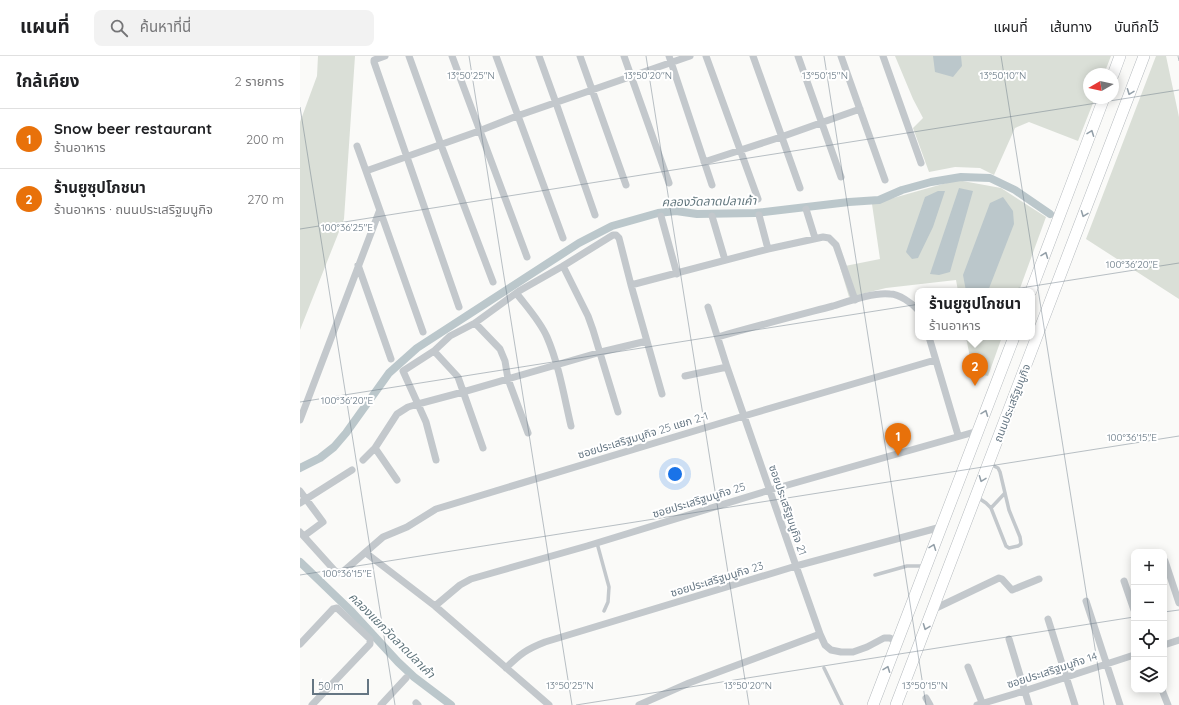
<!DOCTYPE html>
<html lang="th">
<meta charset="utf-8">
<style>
:root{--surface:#fff;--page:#f2f2f2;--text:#202124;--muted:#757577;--line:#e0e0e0;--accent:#7c3aed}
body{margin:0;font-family:Quicksand,"Noto Sans Thai",sans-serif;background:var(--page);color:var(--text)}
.controls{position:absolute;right:12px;bottom:12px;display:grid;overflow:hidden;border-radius:8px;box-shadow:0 2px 10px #0003}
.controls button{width:36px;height:36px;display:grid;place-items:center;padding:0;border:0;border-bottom:1px solid var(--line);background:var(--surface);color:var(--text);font:20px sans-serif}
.compass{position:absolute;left:783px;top:12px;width:36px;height:36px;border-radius:50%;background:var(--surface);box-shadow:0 2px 10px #0003;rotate:261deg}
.scale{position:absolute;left:12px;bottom:10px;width:57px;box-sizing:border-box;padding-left:4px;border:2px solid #657683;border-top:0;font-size:11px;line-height:14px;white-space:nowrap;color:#657683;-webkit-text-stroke:3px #fff;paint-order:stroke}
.you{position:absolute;left:375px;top:418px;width:14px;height:14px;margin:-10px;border:3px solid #fff;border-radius:50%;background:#1a73e8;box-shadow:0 0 0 6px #1a73e833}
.badge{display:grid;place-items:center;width:26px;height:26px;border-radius:50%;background:var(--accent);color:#fff;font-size:13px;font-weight:700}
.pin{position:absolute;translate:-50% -33px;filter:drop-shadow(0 1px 2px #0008)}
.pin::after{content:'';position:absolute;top:21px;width:14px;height:12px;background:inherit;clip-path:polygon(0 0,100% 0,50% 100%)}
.popup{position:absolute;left:615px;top:232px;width:120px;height:52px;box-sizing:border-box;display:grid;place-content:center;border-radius:8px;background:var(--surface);filter:drop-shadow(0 1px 3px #0005);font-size:13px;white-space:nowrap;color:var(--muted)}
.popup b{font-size:15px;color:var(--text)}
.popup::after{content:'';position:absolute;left:50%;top:100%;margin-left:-8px;border:8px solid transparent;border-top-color:var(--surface)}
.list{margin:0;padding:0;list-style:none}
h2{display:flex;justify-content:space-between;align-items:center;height:52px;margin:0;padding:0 16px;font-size:17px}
h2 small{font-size:13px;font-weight:400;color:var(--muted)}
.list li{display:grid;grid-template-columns:26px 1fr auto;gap:12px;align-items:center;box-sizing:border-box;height:60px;padding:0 16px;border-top:1px solid var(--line)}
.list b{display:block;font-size:15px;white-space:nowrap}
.list p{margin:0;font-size:13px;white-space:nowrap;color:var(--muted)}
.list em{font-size:13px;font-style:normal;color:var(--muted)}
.icon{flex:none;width:22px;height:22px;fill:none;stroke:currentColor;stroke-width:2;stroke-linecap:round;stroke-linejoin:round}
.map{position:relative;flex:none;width:879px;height:649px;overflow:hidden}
header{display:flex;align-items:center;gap:24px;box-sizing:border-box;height:56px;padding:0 20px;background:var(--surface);border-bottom:1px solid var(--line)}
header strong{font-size:19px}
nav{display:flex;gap:22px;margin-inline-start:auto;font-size:14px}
.search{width:280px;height:36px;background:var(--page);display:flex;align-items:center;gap:10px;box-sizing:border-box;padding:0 14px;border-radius:8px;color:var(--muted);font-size:15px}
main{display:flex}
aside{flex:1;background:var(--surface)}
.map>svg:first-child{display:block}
</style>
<header>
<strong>แผนที่</strong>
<div class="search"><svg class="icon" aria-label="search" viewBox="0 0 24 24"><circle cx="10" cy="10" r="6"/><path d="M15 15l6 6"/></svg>ค้นหาที่นี่</div>
<nav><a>แผนที่</a><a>เส้นทาง</a><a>บันทึกไว้</a></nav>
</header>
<main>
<aside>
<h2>ใกล้เคียง<small>2 รายการ</small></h2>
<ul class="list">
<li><span class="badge" style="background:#e8710a">1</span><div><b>Snow beer restaurant</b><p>ร้านอาหาร</p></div><em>200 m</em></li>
<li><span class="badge" style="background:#e8710a">2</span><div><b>ร้านยูซุปโภชนา</b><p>ร้านอาหาร · ถนนประเสริฐมนูกิจ</p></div><em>270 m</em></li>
</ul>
</aside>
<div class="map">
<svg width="879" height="649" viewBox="0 0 879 649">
<rect width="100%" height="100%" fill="#fafaf8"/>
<path fill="#dadfd7" d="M18,0H55L44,163L0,274V66L17,20Z
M595,0H811L804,18H789V42H795L778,85L729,66L715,72L694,119L680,112L655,111L629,116L613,72L623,62L613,43Z
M856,0H866L879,61V243L786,183Z
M657,124L701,132L746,161L719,235H658L656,224L586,232L549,241L540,211L580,203L572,148Z
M666,281H702L688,320L673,317Z"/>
<path fill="#bbc7cb" d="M633,0H661L662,10L653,21L635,16Z
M659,132L673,135L650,216L639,219L630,218Z
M638,135H645L633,171L618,202L612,203L606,196L625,141Z
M703,141L713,155L714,168L688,235H666L663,219L690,147Z"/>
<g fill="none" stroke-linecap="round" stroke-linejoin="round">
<path stroke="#bbc7cb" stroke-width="8" d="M0,412L20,402L34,391L46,377L89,317L117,292L279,187L312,170L358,157L376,155L397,158L455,157L549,146L579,144L602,134L631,126L661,121L690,122L715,134L750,158
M0,506L52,556L98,606L114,621L151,649"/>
<defs>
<path id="primary" d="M813,19L820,0
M731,235L804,42
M573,649L714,281
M596,649L844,0"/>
</defs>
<use href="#primary" stroke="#b5babe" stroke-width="12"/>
<path stroke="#c3c8cc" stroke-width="3.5" d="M677,441L686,447L691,452L706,490L709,492L718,490L721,488L720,481L709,454L700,416L698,412L690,408
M691,452L705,437
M297,487L309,531L308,546L304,555
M575,519L607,510H625
M524,612L542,649"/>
<path stroke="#c3c8cc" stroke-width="7" d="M85,0L74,4V6L159,251
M109,0L141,89L193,226
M152,0L227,201
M196,0L263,182
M239,0L256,47L295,159
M280,0L326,129
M324,0L369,127
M369,0L412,129
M406,0L458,143
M453,0L500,132
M498,0L541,121
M541,0L585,124
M583,0L621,107
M57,90L66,115
M404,106L481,81L560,53
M506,153L515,182
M459,159L468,193
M361,160L377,218
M412,160L425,204
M58,209L91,303
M263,210L288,260L293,274L318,356
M331,229L468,193L523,181L529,182L536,189L555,244
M217,238C227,251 240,265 247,281C259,309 264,340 271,370
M408,251L427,311L496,510L520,578L525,589L531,594L541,596H553L567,591L584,582H590L597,586
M175,267L200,293L205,305L208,323L228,377
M123,276L66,115L179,75L217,60L390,0
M418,281C456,270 495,260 533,250C549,245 574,236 590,238C599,238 612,247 618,254
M629,281L658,379
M134,295L158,321L183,392
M385,320L427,311
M0,364L79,156
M75,392L97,424
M63,404L75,392L97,358L108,351L118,348L163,336L301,296L347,285
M136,404L126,366L103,315L134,295L150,280L175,267L219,235L263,210L313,179H316L319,182L331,229L362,338
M0,435L23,466L4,480
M0,447L52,414
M0,476L36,516L40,517L45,514L83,481L107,471L136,453L444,360L635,304
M66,497L135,550L249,649
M865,505L879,547
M824,525L834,554
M786,545L820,649
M135,550L160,529L171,523L287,490L470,434L678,375
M632,554L699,522L702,523L712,534L739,523
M748,563L775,649
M709,583L729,649
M0,588L33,553L37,552L70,583V588L12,649
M864,589L879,584
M668,611L683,649
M206,612C220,598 227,593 245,586L496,510L641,471
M862,634L868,649
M626,642L630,649
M116,647L118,649
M81,649L106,622
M339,649L389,627L520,578
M677,649L724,635L834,599"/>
<use href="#primary" stroke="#fff" stroke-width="11"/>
</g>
<defs><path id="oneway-chevron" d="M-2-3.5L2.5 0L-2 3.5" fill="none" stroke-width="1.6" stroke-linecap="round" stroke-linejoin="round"/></defs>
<g stroke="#939fa8">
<use href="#oneway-chevron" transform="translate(830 36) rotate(111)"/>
<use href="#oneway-chevron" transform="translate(791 77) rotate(-69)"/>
<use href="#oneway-chevron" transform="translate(784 158) rotate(111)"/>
<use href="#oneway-chevron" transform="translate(745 199) rotate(-69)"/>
<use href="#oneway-chevron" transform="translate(685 357) rotate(-69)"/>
<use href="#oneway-chevron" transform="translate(682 423) rotate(111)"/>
<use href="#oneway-chevron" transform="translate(633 491) rotate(-69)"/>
<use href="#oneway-chevron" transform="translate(626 571) rotate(111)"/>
<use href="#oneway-chevron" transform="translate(587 613) rotate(-69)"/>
</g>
<path fill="none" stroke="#657683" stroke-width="1" stroke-opacity="0.45" d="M169,0L272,649M346,0L449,649M524,0L626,649M701,0L804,649M878,0L879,5M0,51L95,649M0,173L879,34M0,346L879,207M0,519L879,380M864,556L879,554M276,649L834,561"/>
<g text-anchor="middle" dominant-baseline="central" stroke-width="4" stroke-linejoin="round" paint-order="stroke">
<g font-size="11" fill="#657683" stroke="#fff">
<text transform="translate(712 347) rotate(-69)">ถนนประเสริฐมนูกิจ</text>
<text transform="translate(343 379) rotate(-17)">ซอยประเสริฐมนูกิจ 25 แยก 2-1</text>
<text transform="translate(399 444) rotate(-17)">ซอยประเสริฐมนูกิจ 25</text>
<text transform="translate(488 454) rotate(71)">ซอยประเสริฐมนูกิจ 21</text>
<text transform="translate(417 523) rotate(-17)">ซอยประเสริฐมนูกิจ 23</text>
<text transform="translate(752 614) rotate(-18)">ซอยประเสริฐมนูกิจ 14</text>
</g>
<g font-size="12" font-style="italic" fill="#60757c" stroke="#fff">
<text transform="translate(409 145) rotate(-1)">คลองวัดลาดปลาเค้า</text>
<text transform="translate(92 579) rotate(45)">คลองแยกวัดลาดปลาเค้า</text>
</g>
</g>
<g font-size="10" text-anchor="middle" fill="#657683" stroke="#fff" stroke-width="4" stroke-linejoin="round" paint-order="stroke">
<text x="171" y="23">13°50'25"N</text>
<text x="348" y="23">13°50'20"N</text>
<text x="525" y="23">13°50'15"N</text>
<text x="703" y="23">13°50'10"N</text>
<text x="47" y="175">100°36'25"E</text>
<text x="832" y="212">100°36'20"E</text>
<text x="47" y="348">100°36'20"E</text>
<text x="832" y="385">100°36'15"E</text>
<text x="47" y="521">100°36'15"E</text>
<text x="270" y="633">13°50'25"N</text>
<text x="448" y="633">13°50'20"N</text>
<text x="625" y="633">13°50'15"N</text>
</g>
</svg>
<div class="controls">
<button>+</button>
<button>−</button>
<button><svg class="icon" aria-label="locate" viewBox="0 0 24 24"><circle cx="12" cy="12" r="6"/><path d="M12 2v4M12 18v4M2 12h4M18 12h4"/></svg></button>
<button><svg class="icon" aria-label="layers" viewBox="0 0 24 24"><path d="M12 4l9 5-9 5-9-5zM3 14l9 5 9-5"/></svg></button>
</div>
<svg class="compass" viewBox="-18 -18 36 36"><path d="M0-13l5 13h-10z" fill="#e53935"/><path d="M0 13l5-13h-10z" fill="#757577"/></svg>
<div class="scale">50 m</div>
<div class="you"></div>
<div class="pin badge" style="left:598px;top:400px;background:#e8710a">1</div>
<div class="pin badge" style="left:675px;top:330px;background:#e8710a">2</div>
<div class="popup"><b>ร้านยูซุปโภชนา</b>ร้านอาหาร</div>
</div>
</main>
